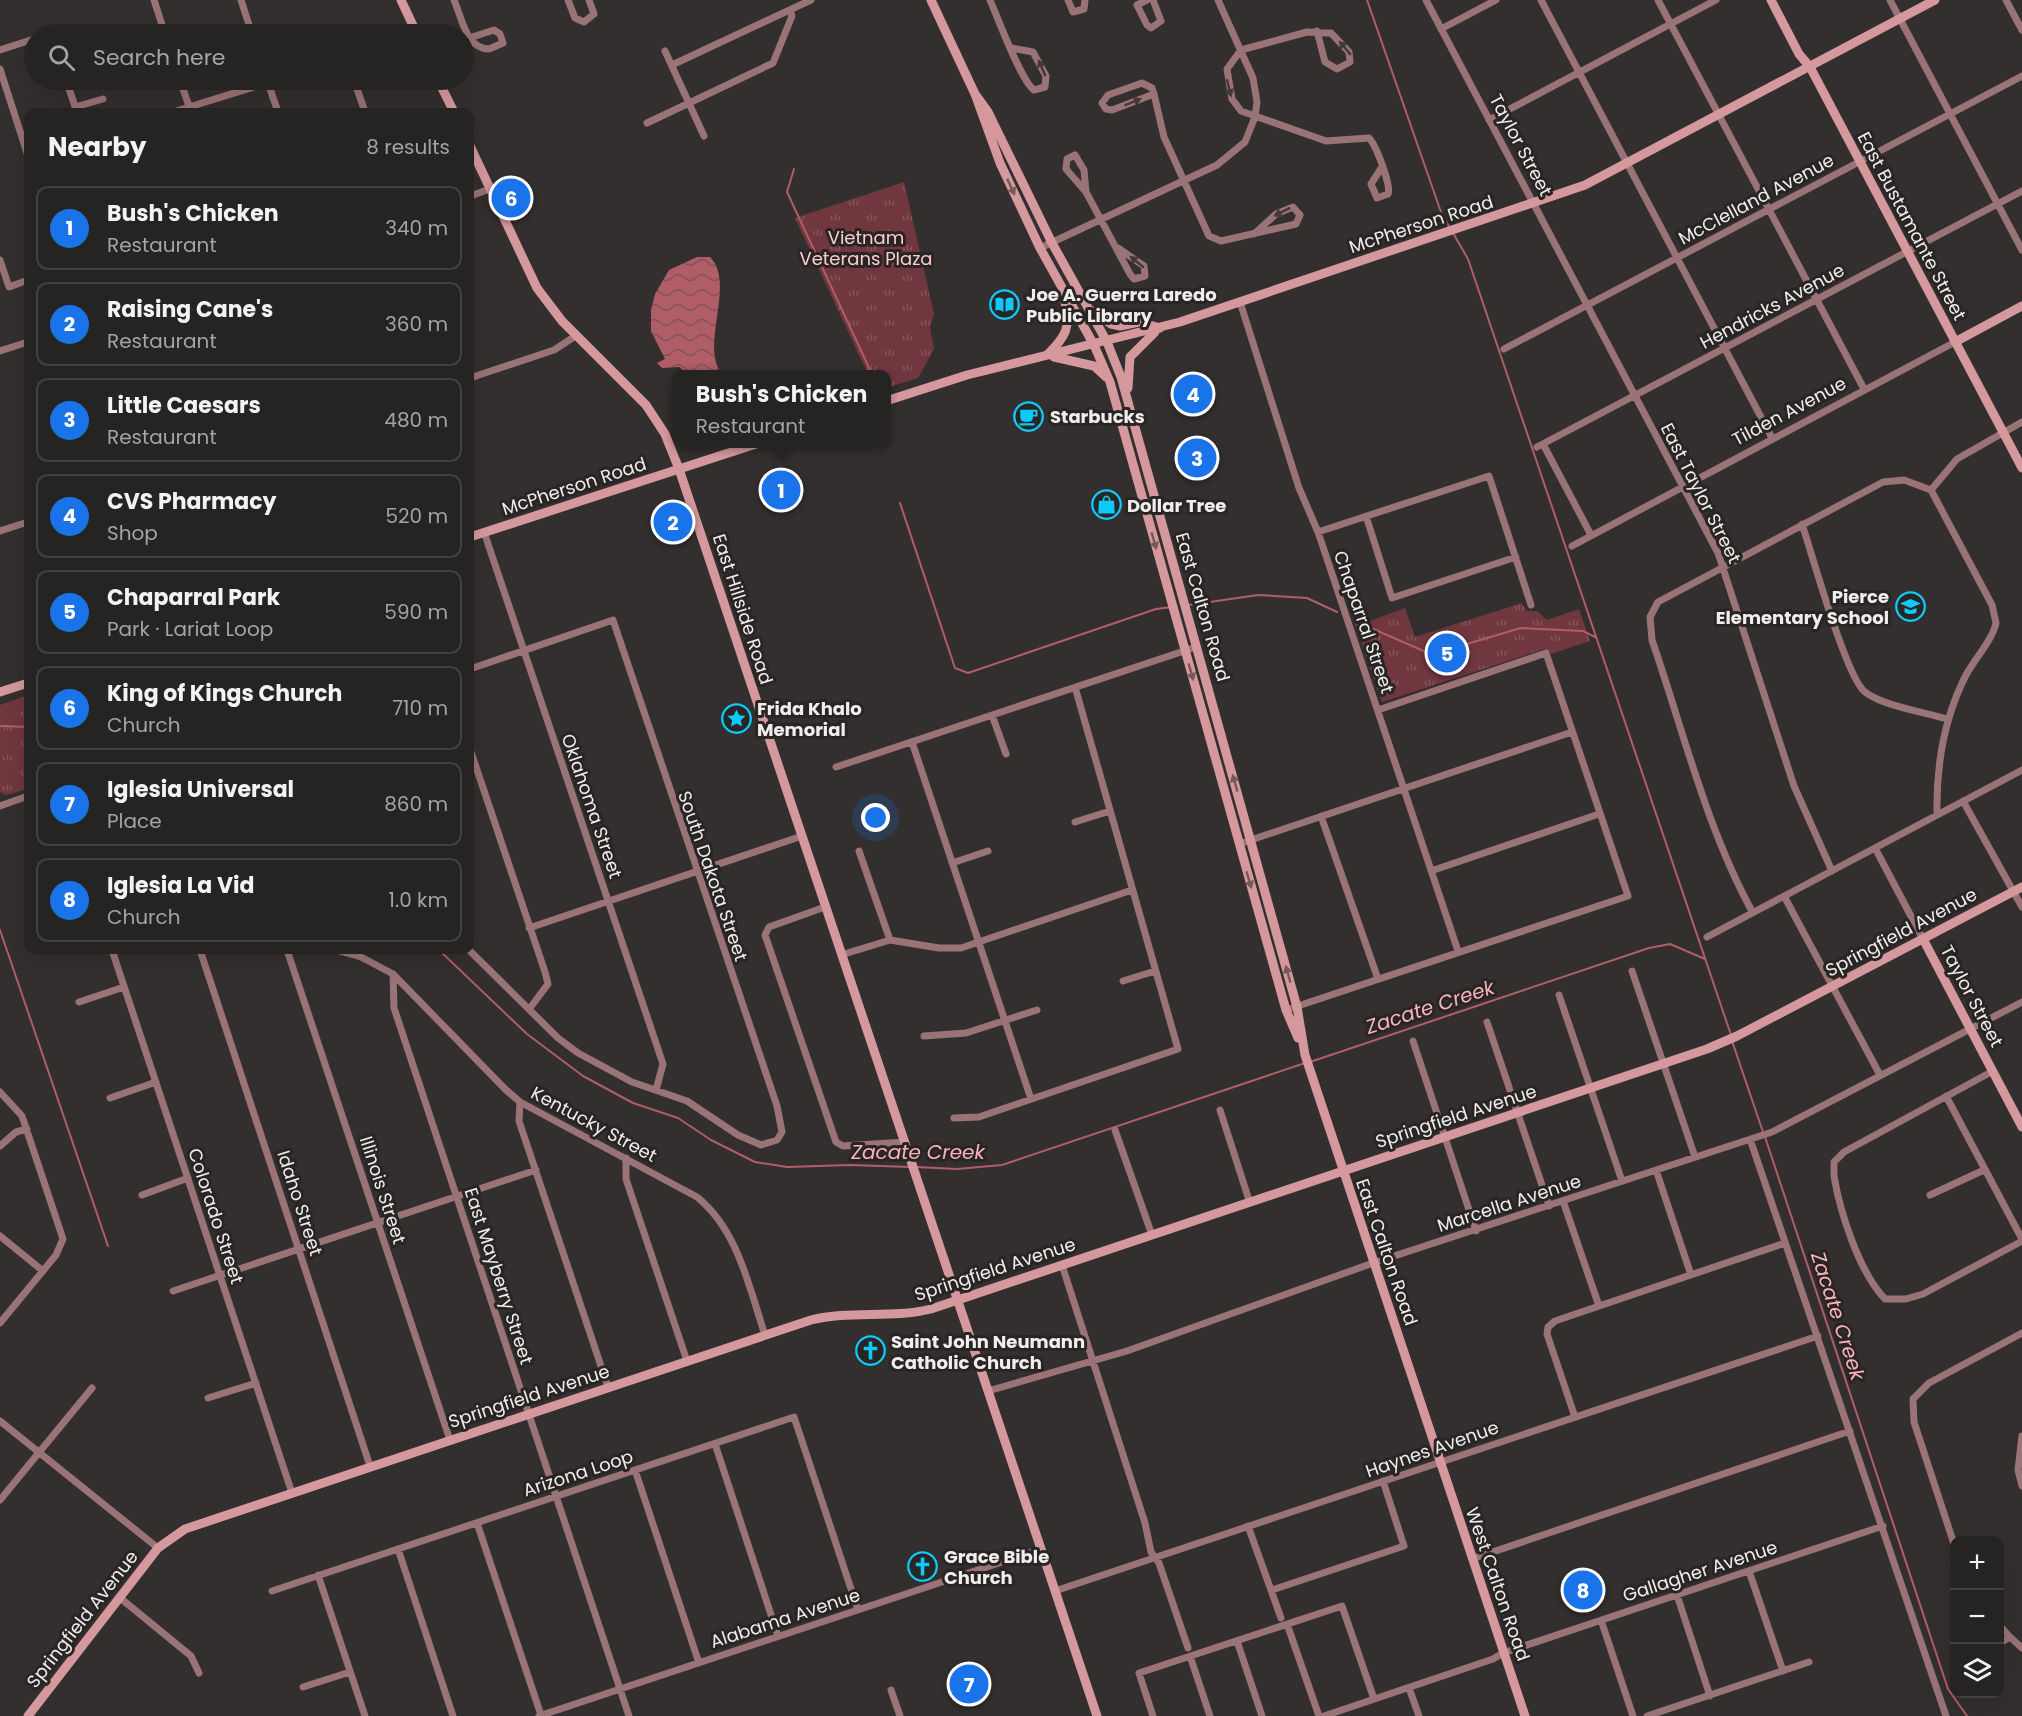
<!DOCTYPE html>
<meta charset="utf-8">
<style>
:root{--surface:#262323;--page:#322f30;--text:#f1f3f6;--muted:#a4a4a6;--line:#424041;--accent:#1a73e8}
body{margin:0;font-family:Poppins,sans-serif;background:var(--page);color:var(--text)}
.controls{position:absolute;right:18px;bottom:18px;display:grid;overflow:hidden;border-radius:12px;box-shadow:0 6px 24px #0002}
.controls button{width:54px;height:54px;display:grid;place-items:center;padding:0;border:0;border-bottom:2px solid var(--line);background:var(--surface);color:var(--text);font:30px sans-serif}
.you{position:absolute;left:876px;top:818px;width:21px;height:21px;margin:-15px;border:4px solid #fff;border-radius:50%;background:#1a73e8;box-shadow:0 0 0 9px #1a73e833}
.badge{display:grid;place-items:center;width:39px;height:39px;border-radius:50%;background:var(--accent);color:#fff;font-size:20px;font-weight:700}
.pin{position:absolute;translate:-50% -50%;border:3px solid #fff;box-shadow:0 2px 6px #0006}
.popup{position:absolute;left:672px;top:370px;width:219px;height:78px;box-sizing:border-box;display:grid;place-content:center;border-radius:12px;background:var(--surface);filter:drop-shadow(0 2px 4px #0005);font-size:20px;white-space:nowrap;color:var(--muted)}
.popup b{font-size:22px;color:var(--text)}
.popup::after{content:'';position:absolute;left:50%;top:100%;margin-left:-12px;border:12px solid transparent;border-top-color:var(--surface)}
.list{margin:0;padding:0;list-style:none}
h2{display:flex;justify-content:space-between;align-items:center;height:78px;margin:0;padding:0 24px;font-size:26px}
h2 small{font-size:20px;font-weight:400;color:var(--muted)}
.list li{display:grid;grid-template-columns:39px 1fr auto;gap:18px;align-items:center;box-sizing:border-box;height:84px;margin:0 12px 12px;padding:0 12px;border:2px solid var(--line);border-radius:12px}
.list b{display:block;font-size:22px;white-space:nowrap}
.list p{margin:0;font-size:20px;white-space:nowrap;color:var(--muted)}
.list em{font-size:20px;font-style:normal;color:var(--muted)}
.icon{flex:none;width:33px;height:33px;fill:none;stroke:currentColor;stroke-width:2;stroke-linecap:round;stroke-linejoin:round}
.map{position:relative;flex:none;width:2022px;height:1716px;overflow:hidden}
.search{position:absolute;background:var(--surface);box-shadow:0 6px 24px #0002;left:24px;top:24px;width:450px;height:66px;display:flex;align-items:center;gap:15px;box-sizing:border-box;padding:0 21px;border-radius:33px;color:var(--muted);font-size:22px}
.panel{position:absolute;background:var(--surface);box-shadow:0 6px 24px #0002;left:24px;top:108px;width:450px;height:846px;border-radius:12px}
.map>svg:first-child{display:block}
</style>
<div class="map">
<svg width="2022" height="1716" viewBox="0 0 2022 1716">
<defs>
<pattern id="park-tufts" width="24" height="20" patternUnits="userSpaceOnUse" patternTransform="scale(1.5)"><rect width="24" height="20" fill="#71373f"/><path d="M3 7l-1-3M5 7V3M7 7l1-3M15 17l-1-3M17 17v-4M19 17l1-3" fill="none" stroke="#86545b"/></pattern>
<pattern id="water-waves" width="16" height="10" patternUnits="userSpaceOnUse" patternTransform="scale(1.5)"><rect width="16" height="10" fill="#b15d68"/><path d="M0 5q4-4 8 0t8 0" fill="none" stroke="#825359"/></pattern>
</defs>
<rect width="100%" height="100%" fill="#332f2f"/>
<path fill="url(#park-tufts)" d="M904,182L934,314L930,327L934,349L918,378L886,388V374H868L795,218Z
M1522,603L1526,611H1537L1547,620L1579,609L1590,641L1551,654L1544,649L1382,702L1351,613L1370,621L1405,608L1415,637Z
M28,695V789L6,795L0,792V705Z"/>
<path fill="#71373f" d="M1484,648L1489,663L1465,671L1460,656Z"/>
<path fill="url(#water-waves)" d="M697,257H710C735,282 703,340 719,369L709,374H689L679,367L662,368L657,363L665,359L651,331V310L655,294L669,270Z"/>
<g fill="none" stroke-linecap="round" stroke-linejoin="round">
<path stroke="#b15d68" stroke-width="2" d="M1367,0L1442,215L1450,228
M794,169L787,192L872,374
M1453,233L1468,259L1731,1035
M900,503L955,668L968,673L1156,609L1172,607
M1189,605L1258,595L1307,598L1337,612
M1355,621L1426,652L1453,648L1521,628L1583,631L1595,637
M0,726L28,727
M0,930L108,1246
M439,950L527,1034L583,1076L633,1103L678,1118L711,1140L755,1162L787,1167L849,1165L911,1167
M1732,1041L1763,1132
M1310,1062L1649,948L1670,944L1705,959
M1765,1137L1948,1689L1967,1716
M916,1167L957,1169L1002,1165L1305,1063"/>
<path stroke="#997376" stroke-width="7" d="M154,0L165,34
M241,0L252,34
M454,0C462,18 466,49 489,49L503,43L500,34L494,30L469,38
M568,0L575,18L584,22L594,14L589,0
M990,0C998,18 1021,81 1034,90L1045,87L1046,76L1033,52L1011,48
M1068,0L1073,12L1084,9L1085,0
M1147,0L1137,5L1147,25L1151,28L1161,21L1153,0
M1426,0L1718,553L1794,786L1832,871
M1541,0L1772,438
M1658,0L1864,389
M1890,0L2022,250
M2006,0L2022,30
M1441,29L1496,0
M1317,31L1325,62L1337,69L1350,62L1349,52L1331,33L1307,32L1241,50L1227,69L1232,99L1241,111L1326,141L1369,138C1376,145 1392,187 1388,194L1377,198L1371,184L1382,167
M48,34H51
M68,34L80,31
M0,50L34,39
M665,51L704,136
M672,65L811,0
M0,69L28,156
M66,80L77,112
M180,80L191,112
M267,80L278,112
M354,80L365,112
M1154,94L1112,110L1106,109L1102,103L1108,95L1142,83L1152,88L1154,94L1164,137L1209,236L1221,241L1296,224L1300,215L1293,207L1276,214L1254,234
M75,107L103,99
M173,112L276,80
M1489,120L1716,0
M647,123L773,63L792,16L790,10
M1086,192L1084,170L1075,155L1067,159L1066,169L1086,192L1130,274L1134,279L1145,276L1144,266L1118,248
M470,196L490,189
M1040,248L1217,165L1245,142L1255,117L1257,102L1253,78L1218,0
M0,260L9,287L28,280
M1240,302L1299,488L1318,532L1458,951
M1504,349L2022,76
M0,351L28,342
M470,378L554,350L577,335
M1543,444L1591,535
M1537,447L2022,191
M1931,490L1992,605L1996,623C1992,641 1975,658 1966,675C1943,720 1936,766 1937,815
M1366,516L1392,598L1516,557
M1802,524C1812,554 1846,677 1865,692C1883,706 1924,712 1947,719
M0,531L28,522
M484,532L663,1064L656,1090
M1318,532L1489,476L1531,605
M1572,546L1955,342
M992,715L1006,754
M912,742L1031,1099
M470,749L545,972L548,984L530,1008
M836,767L1196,647
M1963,801L2022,907
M0,806L28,796
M1321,816L1378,979
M1075,822L1110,811
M1239,844L1572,732
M1875,848L1923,939
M859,851L890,940
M952,863L988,851
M1431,871L1599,814
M1784,896L1880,1075
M825,907L769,927L765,935L836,1142L843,1146L905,1142
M1753,913C1707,830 1683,730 1652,640L1650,617L1658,602L1883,482L1904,480L1931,490L1957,459L2022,422
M529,928L802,836
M1707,937L2022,770
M112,950L292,1493
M200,950L370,1466
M287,950L450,1440
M336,950L361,957L393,974L506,1090L520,1102L697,1197C738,1230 749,1287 765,1335
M469,950L558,1038L578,1053L632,1082L687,1101L738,1135L761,1145L777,1140L782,1132L777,1106L613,620L470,669
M841,955L890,940L939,948H961L1132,890
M1632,971L1695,1157
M393,974L394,1008L629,1716
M1123,981L1155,971
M1559,995L1622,1181
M79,1002L124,987
M1286,1010L1628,896L1546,653L1378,710
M1487,1022L1549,1206
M924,1036L966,1033L1037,1010
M1413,1041L1476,1231
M1993,1071L1844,1152L1834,1162V1176C1840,1212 1859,1272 1885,1299H1906L1923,1294L2022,1241
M0,1092L22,1116L63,1239L56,1255L0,1323
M1946,1096L2022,1239
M110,1098L156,1082
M520,1102L519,1121L608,1387
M1220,1110L1249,1200
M954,1118L979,1117L1178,1049L1075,687
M1115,1130L1152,1235
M1750,1139L1946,1716
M0,1146L16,1132L27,1129
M626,1158V1179L687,1361
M1656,1170L1691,1275
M142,1195L188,1178
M1930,1195L1984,1170
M1563,1201L1599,1306
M0,1236L43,1271
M1062,1265L1145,1523L1151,1552L1159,1563L1188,1648
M173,1291L536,1170
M988,1391L1127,1351L1373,1263L1772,1132L2022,1002
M208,1398L256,1383
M1575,1417L1547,1334L1548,1327L1555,1321L1785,1243
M0,1421L158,1548
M2022,1436L2018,1470L2022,1486
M715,1444L778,1636
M635,1470L699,1663
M0,1500L92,1388
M477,1523L541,1715
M1248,1526L1281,1618
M1954,1544L1914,1422L1913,1399L1929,1383L2022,1333
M398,1549L453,1716
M1472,1559L1850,1431
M1749,1571L1783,1671
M318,1575L365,1716
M1272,1590L1404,1546L1383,1481
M272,1591L794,1417L858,1610
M1055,1591L1818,1336
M1677,1595L1710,1696
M119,1597L191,1656L199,1673
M1601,1620L1633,1716
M1287,1624L1319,1716
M2000,1626L2010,1637L2000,1643
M2010,1637L2022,1648
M1237,1641L1262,1716
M1190,1656L1210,1716
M303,1687L350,1672
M1409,1688L1419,1716
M891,1690L900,1716
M539,1716L1041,1549
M1153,1716L1139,1673L1342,1606L1374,1699
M1324,1716L1493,1659L1503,1653L1883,1526
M1647,1716L1809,1662"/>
<path stroke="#d5989d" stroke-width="9" d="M401,0L417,34
M931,0L975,94L1000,163L1040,248L1094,345L1110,382L1286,1010L1298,1038
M1771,0L1799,54L1810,67L2022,468
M438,80L454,112
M975,94L988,112L1052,243L1107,342L1121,377L1297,1007L1305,1055L1525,1716
M470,146L537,288L562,321L646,405L665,434L679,469L1097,1716
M1090,310L1111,324L1120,326L1139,322L1160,328
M1955,342L2022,306
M1047,355C1066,337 1071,327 1065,302
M1054,357L1094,366L1106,377
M1128,388L1130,357L1155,332
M886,401L967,375L1180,322L1585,185L1935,0
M470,537L756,444
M0,692L28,683
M1923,939L2022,1127
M28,1716L158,1548L185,1529L811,1320C850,1310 891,1319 931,1309L1707,1049L1737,1036L2022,887"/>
</g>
<defs><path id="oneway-solid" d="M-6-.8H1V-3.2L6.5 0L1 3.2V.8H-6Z" transform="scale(1.5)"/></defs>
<g fill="#453839">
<use href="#oneway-solid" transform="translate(1345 48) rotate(-130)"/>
<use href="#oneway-solid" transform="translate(1042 68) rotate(-113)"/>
<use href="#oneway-solid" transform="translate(1229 88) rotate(76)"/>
<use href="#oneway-solid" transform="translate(1133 102) rotate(-22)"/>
<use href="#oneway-solid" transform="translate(1282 212) rotate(153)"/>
<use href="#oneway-solid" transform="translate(1137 262) rotate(-141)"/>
</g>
<g fill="#76595b">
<use href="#oneway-solid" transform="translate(1011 187) rotate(65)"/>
<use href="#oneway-solid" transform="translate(1154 541) rotate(74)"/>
<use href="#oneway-solid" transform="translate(1191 672) rotate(74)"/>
<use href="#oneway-solid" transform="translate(1235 783) rotate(-106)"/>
<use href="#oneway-solid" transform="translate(1249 880) rotate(74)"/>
<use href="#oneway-solid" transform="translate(1288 974) rotate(-106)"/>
</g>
<defs>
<symbol id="library-ring" viewBox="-11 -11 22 22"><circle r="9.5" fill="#292525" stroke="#0ecafa" stroke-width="1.5"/><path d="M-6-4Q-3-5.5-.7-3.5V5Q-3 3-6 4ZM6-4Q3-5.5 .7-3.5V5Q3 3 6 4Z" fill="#0ecafa"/></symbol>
<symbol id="cafe-ring" viewBox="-11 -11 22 22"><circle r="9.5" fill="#292525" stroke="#0ecafa" stroke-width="1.5"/><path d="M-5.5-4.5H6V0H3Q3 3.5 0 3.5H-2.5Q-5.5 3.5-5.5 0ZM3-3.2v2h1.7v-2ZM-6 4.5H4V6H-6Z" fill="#0ecafa"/></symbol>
<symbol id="shop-ring" viewBox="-11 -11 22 22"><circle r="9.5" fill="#292525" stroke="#0ecafa" stroke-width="1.5"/><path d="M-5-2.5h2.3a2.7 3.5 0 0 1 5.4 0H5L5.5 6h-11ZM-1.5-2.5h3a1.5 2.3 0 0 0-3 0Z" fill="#0ecafa"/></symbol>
<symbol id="school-ring" viewBox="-11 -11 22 22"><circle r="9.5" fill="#292525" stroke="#0ecafa" stroke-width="1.5"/><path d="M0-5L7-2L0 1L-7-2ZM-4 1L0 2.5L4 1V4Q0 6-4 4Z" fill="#0ecafa"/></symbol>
<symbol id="sight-ring" viewBox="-11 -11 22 22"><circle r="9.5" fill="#292525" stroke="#0ecafa" stroke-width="1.5"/><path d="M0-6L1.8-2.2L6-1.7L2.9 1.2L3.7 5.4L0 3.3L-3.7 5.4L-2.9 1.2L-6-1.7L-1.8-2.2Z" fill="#0ecafa"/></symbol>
<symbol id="church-ring" viewBox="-11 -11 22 22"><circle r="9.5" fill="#292525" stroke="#0ecafa" stroke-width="1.5"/><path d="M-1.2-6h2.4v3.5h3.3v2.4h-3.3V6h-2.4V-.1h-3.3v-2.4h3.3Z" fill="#0ecafa"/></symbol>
</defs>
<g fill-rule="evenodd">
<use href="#library-ring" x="988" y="288" width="33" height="33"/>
<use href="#cafe-ring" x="1012" y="400" width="33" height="33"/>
<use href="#shop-ring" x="1090" y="488" width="33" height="33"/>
<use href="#school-ring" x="1894" y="590" width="33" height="33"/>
<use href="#sight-ring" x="720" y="702" width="33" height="33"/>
<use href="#church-ring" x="854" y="1334" width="33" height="33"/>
<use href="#church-ring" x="906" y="1550" width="33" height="33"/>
</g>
<g text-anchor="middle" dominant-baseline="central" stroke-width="6" stroke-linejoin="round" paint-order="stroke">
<g font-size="18" fill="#f0eded" stroke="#292525">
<text transform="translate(1521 145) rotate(62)">Taylor Street</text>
<text transform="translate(1756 199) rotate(-28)">McClelland Avenue</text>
<text transform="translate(1421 224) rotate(-18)">McPherson Road</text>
<text transform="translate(1912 226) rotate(62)">East Bustamante Street</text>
<text transform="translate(1772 306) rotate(-28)">Hendricks Avenue</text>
<text transform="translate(1789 411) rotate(-28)">Tilden Avenue</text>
<text transform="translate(574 486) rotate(-18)">McPherson Road</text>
<text transform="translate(1701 493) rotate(63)">East Taylor Street</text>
<text transform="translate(1203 607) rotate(74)">East Calton Road</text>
<text transform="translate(743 609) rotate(72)">East Hillside Road</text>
<text transform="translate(1364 622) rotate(71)">Chaparral Street</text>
<text transform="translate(592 806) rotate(71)">Oklahoma Street</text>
<text transform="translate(713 876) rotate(71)">South Dakota Street</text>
<text transform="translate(1901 932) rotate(-28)">Springfield Avenue</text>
<text transform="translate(1972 996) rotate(62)">Taylor Street</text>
<text transform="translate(1456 1116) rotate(-18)">Springfield Avenue</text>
<text transform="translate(594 1124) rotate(28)">Kentucky Street</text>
<text transform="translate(383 1190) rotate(72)">Illinois Street</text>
<text transform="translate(300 1203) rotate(72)">Idaho Street</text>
<text transform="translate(1509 1203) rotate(-18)">Marcella Avenue</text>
<text transform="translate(216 1216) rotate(72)">Colorado Street</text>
<text transform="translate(1387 1252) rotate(71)">East Calton Road</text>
<text transform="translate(995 1269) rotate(-18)">Springfield Avenue</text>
<text transform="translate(499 1276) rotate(72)">East Mayberry Street</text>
<text transform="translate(529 1396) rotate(-18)">Springfield Avenue</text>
<text transform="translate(1432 1449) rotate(-19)">Haynes Avenue</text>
<text transform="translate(578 1473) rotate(-18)">Arizona Loop</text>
<text transform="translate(1700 1571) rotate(-18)">Gallagher Avenue</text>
<text transform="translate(1498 1584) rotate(71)">West Calton Road</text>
<text transform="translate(785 1618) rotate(-18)">Alabama Avenue</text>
<text transform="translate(82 1619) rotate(-52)">Springfield Avenue</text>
</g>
<g font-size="18" fill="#fdccd0" stroke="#292525">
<text x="866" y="237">Vietnam<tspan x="866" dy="21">Veterans Plaza</tspan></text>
</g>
<g font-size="18" font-weight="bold" fill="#f0eded" stroke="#292525" text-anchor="start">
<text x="1026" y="294">Joe A. Guerra Laredo<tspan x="1026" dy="21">Public Library</tspan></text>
<text x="1050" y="416">Starbucks</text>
<text x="1127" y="505">Dollar Tree</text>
<text x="1889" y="596" text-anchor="end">Pierce<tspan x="1889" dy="21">Elementary School</tspan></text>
<text x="757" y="708">Frida Khalo<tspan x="757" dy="21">Memorial</tspan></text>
<text x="891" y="1341">Saint John Neumann<tspan x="891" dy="21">Catholic Church</tspan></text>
<text x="944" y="1556">Grace Bible<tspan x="944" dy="21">Church</tspan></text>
</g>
<g font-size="20" font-style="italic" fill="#fab3ba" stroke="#292525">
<text transform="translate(1430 1007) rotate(-18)">Zacate Creek</text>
<text x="918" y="1152">Zacate Creek</text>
<text transform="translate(1838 1316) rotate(72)">Zacate Creek</text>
</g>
</g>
</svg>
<div class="controls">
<button>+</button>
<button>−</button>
<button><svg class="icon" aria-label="layers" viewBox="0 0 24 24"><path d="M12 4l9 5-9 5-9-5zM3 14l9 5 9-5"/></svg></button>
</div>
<div class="you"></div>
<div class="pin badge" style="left:781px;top:490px">1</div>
<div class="popup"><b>Bush's Chicken</b>Restaurant</div>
<div class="pin badge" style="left:673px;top:522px">2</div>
<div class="pin badge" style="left:1197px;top:458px">3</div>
<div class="pin badge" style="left:1193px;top:394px">4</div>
<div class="pin badge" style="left:1447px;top:653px">5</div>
<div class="pin badge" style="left:511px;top:198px">6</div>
<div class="pin badge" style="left:969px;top:1684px">7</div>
<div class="pin badge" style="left:1583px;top:1590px">8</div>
<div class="search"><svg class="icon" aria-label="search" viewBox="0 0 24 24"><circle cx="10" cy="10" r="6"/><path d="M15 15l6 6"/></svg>Search here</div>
<section class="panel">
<h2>Nearby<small>8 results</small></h2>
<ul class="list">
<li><span class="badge">1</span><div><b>Bush's Chicken</b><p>Restaurant</p></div><em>340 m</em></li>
<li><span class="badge">2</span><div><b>Raising Cane's</b><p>Restaurant</p></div><em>360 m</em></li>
<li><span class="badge">3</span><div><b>Little Caesars</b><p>Restaurant</p></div><em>480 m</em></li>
<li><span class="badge">4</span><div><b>CVS Pharmacy</b><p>Shop</p></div><em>520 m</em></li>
<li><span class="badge">5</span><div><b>Chaparral Park</b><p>Park · Lariat Loop</p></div><em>590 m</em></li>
<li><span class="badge">6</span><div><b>King of Kings Church</b><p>Church</p></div><em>710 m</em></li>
<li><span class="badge">7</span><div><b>Iglesia Universal</b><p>Place</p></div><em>860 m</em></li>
<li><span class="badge">8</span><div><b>Iglesia La Vid</b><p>Church</p></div><em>1.0 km</em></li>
</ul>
</section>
</div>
